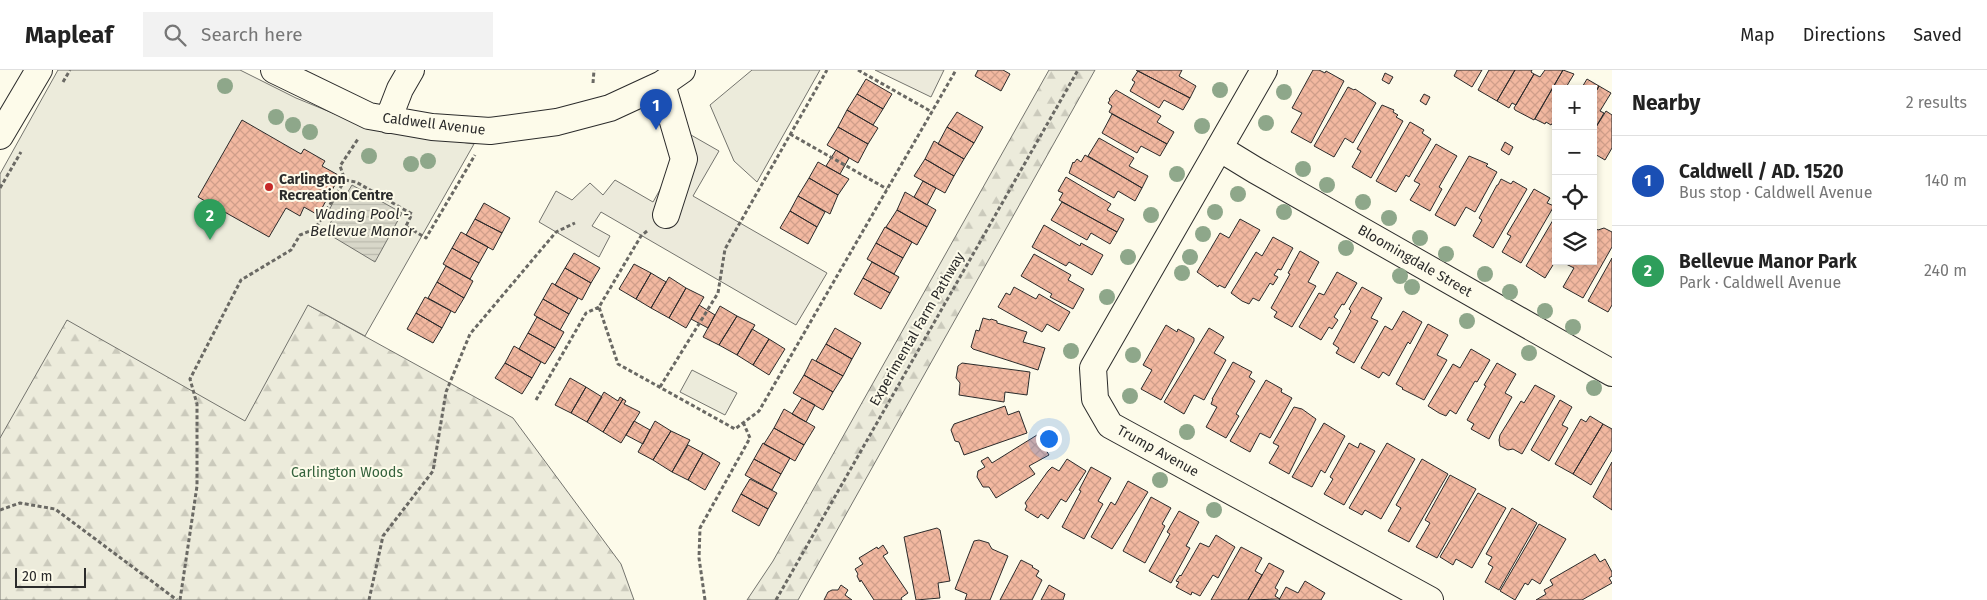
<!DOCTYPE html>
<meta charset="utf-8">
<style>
:root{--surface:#fff;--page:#f2f2f2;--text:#222;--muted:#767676;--line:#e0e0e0;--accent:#b45309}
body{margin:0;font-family:"Fira Sans",sans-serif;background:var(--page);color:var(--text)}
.controls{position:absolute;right:15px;top:15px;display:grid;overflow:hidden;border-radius:0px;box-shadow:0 2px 8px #0003}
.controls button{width:45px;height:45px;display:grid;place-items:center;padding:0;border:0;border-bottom:1px solid var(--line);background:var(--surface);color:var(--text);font:25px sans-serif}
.scale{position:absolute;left:15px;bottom:12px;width:71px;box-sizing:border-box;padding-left:5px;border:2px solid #2b2b2b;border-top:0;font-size:14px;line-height:18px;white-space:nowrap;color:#2b2b2b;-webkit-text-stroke:4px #fdfbea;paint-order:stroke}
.you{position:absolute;left:1048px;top:368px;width:18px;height:18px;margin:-12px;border:4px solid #fff;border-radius:50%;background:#1a73e8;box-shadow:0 0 0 8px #1a73e833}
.badge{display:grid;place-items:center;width:32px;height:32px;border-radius:50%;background:var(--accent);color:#fff;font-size:16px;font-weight:700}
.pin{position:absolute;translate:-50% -41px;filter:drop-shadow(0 1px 2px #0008)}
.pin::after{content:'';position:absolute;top:26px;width:18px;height:15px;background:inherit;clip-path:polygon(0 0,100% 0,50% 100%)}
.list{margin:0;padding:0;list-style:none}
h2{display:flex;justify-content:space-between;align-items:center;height:65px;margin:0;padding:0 20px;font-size:21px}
h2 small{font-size:16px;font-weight:400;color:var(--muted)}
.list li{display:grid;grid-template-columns:32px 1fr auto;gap:15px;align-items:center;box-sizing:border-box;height:90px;padding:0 20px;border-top:1px solid var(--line)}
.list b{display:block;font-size:19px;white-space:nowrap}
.list p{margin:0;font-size:16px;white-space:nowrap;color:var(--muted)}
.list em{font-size:16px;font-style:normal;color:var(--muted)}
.icon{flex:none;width:28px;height:28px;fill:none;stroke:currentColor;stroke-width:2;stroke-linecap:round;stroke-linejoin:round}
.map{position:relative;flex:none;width:1612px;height:530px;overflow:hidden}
header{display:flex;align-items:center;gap:30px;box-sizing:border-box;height:70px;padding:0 25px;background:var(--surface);border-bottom:1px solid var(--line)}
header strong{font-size:24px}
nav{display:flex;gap:28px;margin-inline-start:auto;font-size:18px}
.search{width:350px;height:45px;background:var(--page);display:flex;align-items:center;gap:12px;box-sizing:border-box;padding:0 18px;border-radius:0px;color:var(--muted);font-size:19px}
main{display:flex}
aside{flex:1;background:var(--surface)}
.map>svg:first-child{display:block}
</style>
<header>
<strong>Mapleaf</strong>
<div class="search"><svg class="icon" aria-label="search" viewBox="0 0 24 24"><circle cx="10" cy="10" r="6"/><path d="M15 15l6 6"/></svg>Search here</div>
<nav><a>Map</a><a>Directions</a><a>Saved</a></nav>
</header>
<main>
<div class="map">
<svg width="1612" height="530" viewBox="0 0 1612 530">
<defs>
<pattern id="forest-firs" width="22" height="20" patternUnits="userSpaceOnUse" patternTransform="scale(1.25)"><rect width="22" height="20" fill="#ecebdb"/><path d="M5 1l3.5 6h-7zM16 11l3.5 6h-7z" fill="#cbcabc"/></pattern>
<pattern id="water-rules" width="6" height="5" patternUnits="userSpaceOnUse" patternTransform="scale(1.25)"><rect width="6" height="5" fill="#d8d7c9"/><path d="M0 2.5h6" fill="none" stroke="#bab9ad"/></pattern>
<pattern id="building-cross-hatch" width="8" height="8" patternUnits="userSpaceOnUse" patternTransform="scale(1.25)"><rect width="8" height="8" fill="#f2b8a0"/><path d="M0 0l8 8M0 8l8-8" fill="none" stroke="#d09e8a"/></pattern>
</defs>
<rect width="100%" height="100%" fill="#fdfbea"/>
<path fill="url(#forest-firs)" stroke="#74746e" d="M1049,0H1095L798,530H747L773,491Z
M0,234L67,250L308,235L513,348L621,494L634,530H0Z"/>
<path fill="#ecebdb" stroke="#74746e" d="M58,0H240L296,28L369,58L474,74L365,266L308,235L245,351L67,250L0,368V104Z
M752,0H820L757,112L734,91L710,35Z
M692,300L737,323L725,345L680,322Z"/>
<path fill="#eceadb" stroke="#74746e" d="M875,0H944L931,27Z
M691,65L719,81L693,126L827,203L796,255L601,142L592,156L610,166L599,187L539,152L556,121L572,130L590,113L603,125L615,110L653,132Z"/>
<path fill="url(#water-rules)" stroke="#74746e" d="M352,115L402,143L375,192L325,162L332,150L326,146L336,127L343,130Z"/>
<path fill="url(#building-cross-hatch)" stroke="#2b2b2b" d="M978,0H1003L1010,4L1001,21L975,6Z
M1136,0H1182L1179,6L1196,16L1190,28Z
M1313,0H1319L1325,3L1326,1L1344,11L1311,73L1291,62L1302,43L1292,38Z
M1457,0H1482L1472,17L1454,6Z
M1489,0H1515L1497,31L1478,20Z
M1515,0H1532L1531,2L1534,4L1516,35L1512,33L1509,38L1497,31Z
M1545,0H1563L1534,50L1515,40L1514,38L1534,4L1540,7Z
M1563,0L1574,4L1565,19H1556V48L1551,55L1546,52L1545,54L1535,49Z
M1138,1L1190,28L1183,40L1164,30L1159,38L1130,21L1135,12L1132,10Z
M1385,3L1393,7L1389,14L1382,10Z
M866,9L892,24L883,39L857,24Z
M1587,9L1599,16L1593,27V19H1581Z
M1599,16L1611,23L1600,41L1604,43L1593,62V27Z
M1348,17L1354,20L1355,19L1376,33L1353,73L1345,68L1334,87L1314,76Z
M1116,20L1161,46L1157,52L1174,62L1167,74L1109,42L1112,36L1108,33L1110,30L1109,29Z
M857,24L883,39L873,55L847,40Z
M1424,24L1430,27L1426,35L1420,31Z
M1382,35L1394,40L1393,42L1398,45L1396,47L1403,51L1371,108L1352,97L1361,81L1357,79Z
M847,40L878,58L868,74L838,57Z
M1606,41L1612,45V78L1605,90L1593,83V62Z
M957,42L983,57L974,73L947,57Z
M1112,44L1167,74L1160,86L1141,76L1137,83L1102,63Z
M242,50L301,84L304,79L325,91L322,96L340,106L318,145L304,137L300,146L286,138L269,167L198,127Z
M1410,52L1424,60L1422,63L1431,69L1409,107L1406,105L1396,122L1376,111Z
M838,57L868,74L858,93L827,75Z
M947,57L974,73L964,89L938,74Z
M1099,68L1134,88L1129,96L1148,106L1142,118L1088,86Z
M934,71L964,89L954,106L925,89Z
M1505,72L1513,77L1509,85L1501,80Z
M1436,74L1457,86L1439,117L1442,119L1430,141L1410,130L1420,114L1414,111Z
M836,80L849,88L840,104L826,96Z
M1085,85L1142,118L1135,131L1118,121L1114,128L1069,103L1073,92L1074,93L1077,89L1081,92Z
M1469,86L1488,94L1486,96L1497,102L1475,142L1466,137L1455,156L1435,145Z
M925,89L954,106L945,123L914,106Z
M818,92L849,109L838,125L809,108Z
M1066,107L1111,134L1107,140L1124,149L1117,162L1059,130L1063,123L1058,121Z
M809,108L838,125L830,144L798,126Z
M1501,109L1511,114L1513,111L1527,119L1493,178L1473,166L1482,150L1479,148L1497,115H1498Z
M923,111L936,118L927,135L914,127Z
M1534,119L1550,128L1547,133L1554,136L1521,193L1502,182L1511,166L1507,164Z
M905,122L936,140L927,157L897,140Z
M798,126L825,142L817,157L790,141Z
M1062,132L1117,162L1110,174L1091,163L1087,170L1051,150Z
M484,133L510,148L502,163L475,149Z
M897,140L927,157L917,175L886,157Z
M790,141L817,157L808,174L780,158Z
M1556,145V190L1545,208L1526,196Z
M475,149L502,163L493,180L466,165Z
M1240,149L1260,160L1225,218L1219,215L1218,217L1197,202L1220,163L1229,168Z
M1044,155L1080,176L1081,173L1103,185L1092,205L1069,192L1066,196L1032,177Z
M885,157L912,172L903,188L876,173Z
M1593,157L1598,160L1604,158L1612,162V177L1583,228L1563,217L1574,198L1566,194L1567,191H1593Z
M461,162L488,177L479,193L452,178Z
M1273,167L1293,178L1281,200L1278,199L1274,205L1278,207L1273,215L1270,213L1259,231L1253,228L1249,234L1242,231L1231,223L1256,182L1262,186Z
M876,173L903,188L894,204L867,189Z
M452,178L479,193L470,209L443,194Z
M1300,181L1319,192L1308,212L1316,216L1292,257L1274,247L1277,242L1271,238L1290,204L1288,203Z
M574,183L600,198L591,213L565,198Z
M1034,184L1071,205L1068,210L1084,219L1073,239L1050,227L1052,224L1021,206Z
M1612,188V235L1608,242L1588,231Z
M872,192L899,207L890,223L863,208Z
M634,194L651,203L636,229L619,219Z
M446,196L473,211L464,228L437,212Z
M565,198L591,213L582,230L555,215Z
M1337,202L1357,213L1344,235L1342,234L1334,247L1338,250L1332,259L1329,257L1321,270L1299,257L1319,223L1324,225Z
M651,203L666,212L651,238L636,229Z
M669,207L686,218L669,248L651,238Z
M863,208L890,223L881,239L854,224Z
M437,212L464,228L455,243L428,228Z
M552,213L578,228L569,244L543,229Z
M1014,217L1036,229L1039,224L1070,242L1059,261L1047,254L1042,262L998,237L1006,223L1010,225Z
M1362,217L1382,228L1371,248L1378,251L1354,293L1336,283L1339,278L1333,274L1351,241L1349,239Z
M686,218L704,227L686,258L669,248Z
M425,227L451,241L442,258L416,243Z
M543,229L569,244L560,260L534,245Z
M699,235L715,245L708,258L691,249Z
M720,236L737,246L719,275L703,267Z
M1403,241L1422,252L1410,274L1408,272L1389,306L1383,302L1379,308L1361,298L1385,256L1392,260Z
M416,243L442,258L433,273L407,259Z
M737,246L755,255L737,285L719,275Z
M537,247L564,262L555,278L528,263Z
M983,248L990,250L991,249L997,251V253L1027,262L1023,272L1045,278L1038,300L973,279L971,277L976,260L979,261Z
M1428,254L1448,265L1437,285L1447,290L1424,330L1402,319L1403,318L1396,314Z
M1166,255L1177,262L1178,259L1194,268V271L1161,330L1141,319L1152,300L1143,295Z
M835,258L861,273L852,289L826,274Z
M1209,258L1224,267L1214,283L1226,290L1204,330L1194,325L1184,344L1164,332Z
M752,259L769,269L753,295L737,285Z
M528,263L555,278L545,294L519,279Z
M769,269L785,279L769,305L753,295Z
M826,274L852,289L843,306L816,291Z
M514,276L541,292L532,308L505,293Z
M1471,279L1490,290L1477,312L1475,311L1456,344L1450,340L1446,346L1439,343L1428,336L1453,294L1460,298Z
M812,289L843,306L833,322L804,305Z
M1233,292L1252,302L1249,307L1255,311L1236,344L1239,346L1226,368L1206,357L1217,337L1211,334L1213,329H1212Z
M505,293L532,308L522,324L495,308Z
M962,293L1030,302L1027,325L1005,322L1004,332L959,325L960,313L956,308L958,296Z
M1497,293L1516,304L1505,323L1512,327L1489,369L1471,359L1474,354L1467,350L1486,316L1484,315Z
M804,305L833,322L823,340L793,323Z
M570,308L586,317L571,343L555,335Z
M1266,310L1282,319L1281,322L1292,328L1270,368L1260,363L1250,382L1230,371Z
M1535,315L1555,326L1522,384L1513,379L1508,380L1500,376L1499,370L1500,365L1521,331L1524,333Z
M586,317L602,327L587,352L571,343Z
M604,322L618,331L620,327L623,329L603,362L587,352Z
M802,328L815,335L806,352L792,344Z
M623,329L626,331L624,334L640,342L621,373L603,362Z
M1560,330L1572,337L1562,355L1568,358L1549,391L1531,380Z
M1005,336L1008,345L1019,341L1027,363L964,385L959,372L955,371L951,360L954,354Z
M1294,337L1302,339L1316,349L1289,404L1269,393L1279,376L1273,373Z
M784,339L815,357L804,375L774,358Z
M1590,346L1603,354L1573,404L1555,394L1581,349L1586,352Z
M634,351L650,360L643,374L626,365Z
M655,351L671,361L653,390L638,382Z
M1324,353L1345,366L1325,403L1321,400L1312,417L1292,407Z
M1603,354L1612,359V380L1591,415L1573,404Z
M774,358L804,375L795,391L764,374Z
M671,361L690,370L672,402L653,390Z
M1037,365L1049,385L1029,396L1035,404L996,428L989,417H983L977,407L978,401L985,397L981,391L988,387L992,393Z
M763,373L790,388L781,404L754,389Z
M1349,373L1358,378L1360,373L1375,381L1344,435L1324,424L1333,409L1330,407Z
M1387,373L1415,389L1381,449L1365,440L1362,445L1349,438Z
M688,375L703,383L688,410L672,402Z
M703,383L720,393L705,420L688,410Z
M754,389L781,404L772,420L745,405Z
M1067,389L1086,401L1066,432L1061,429L1048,449L1041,444L1038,448L1025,440L1027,436L1025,433L1048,401L1052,397L1059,401Z
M1422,389L1448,404L1409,472L1388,461L1401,438L1396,435Z
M1612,392V440L1593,427Z
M1091,397L1111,408L1098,431L1103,434L1084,469L1062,457L1081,421L1079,420Z
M1450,405L1476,419L1437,488L1416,477L1430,453L1425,450Z
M750,409L777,423L768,439L741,424Z
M1128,411L1148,422L1112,479L1091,467L1111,432L1115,435Z
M1478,423L1506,438L1472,498L1456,489L1453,495L1440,487Z
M741,424L768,439L759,456L732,441Z
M1151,427L1171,438L1162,454L1165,456L1145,493L1123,481Z
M1512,438L1537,453L1499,520L1485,512L1493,497L1488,494L1492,487L1486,484Z
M1179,441L1199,452L1186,476L1190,478L1171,513L1149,501L1170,464L1167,462Z
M1539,454L1566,469L1540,514L1532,509L1528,515L1525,513L1515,530L1500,521Z
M937,458L940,460L950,511L938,513L940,528L916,530L904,467Z
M1216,465L1235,477L1218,508L1213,505L1200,526L1192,522L1191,525L1176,517L1179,512L1176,511L1180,505L1181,506L1200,473L1209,477Z
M979,470L989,473V474L992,479L1008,486L990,530H965L967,524L955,519L974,471Z
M883,475L888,483L883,486L908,523L901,528L902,530H874L861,510L860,512L857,506L858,504L855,499L863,494L859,488L877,477L878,479Z
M1241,477L1262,488L1255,501L1262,505L1248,530H1211Z
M1595,484L1600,492L1605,489L1612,502V506L1609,508L1612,513L1582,530H1536L1546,524L1544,520L1553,515L1550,510Z
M1021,490L1033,496L1032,497L1039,501L1036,506L1042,510L1032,530H1000Z
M1269,493L1284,501L1275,518L1278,520L1275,526L1280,529L1248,530Z
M1305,511L1325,523L1321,530H1279L1286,517L1298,523Z
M841,515L848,520L845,525L852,530H824L828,522L832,520H838Z
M1049,515L1065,524L1063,530H1041Z"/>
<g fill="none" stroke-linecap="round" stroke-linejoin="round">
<defs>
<path id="minor" d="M274,0L369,46L432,57L490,61L557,52L610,38L662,14L682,0
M1264,0L1093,298L1095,329L1110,355L1430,530
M662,14L684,89L666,145
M388,50L400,19L411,0
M0,66L39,0
M1219,78L1255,100L1612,303"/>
</defs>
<use href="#minor" stroke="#2b2b2b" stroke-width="28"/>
<path stroke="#6a6964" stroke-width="3" stroke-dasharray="4 2.5" stroke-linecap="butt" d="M858,0L932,42
M63,12L70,0
M593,13L594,0
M790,64L887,119
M345,110L356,112L412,144L406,156L426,168L475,85
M0,118L21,82
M647,161L641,166L599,237L618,294L735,359L759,341L956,0
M660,317L718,223L725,179L827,0
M536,330L586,243L599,237
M0,440L20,433L55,439L177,530
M180,530L197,416V334L190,309L241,210L291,180L300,165L315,159L345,110L340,96L358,69
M369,530L383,466L433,401L446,322L470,264L556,162L575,153
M705,530L699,488L700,458L750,368L743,352
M776,530L1078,0"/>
<use href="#minor" stroke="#fdfbea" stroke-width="26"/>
</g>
<g fill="#8ea78a">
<circle cx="225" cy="16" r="8"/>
<circle cx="1220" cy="20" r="8"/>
<circle cx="1284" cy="22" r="8"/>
<circle cx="276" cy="47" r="8"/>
<circle cx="1266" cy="53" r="8"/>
<circle cx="293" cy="55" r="8"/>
<circle cx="1202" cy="56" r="8"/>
<circle cx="310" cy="62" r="8"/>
<circle cx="369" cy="86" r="8"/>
<circle cx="428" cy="91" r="8"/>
<circle cx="411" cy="94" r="8"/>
<circle cx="1303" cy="99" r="8"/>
<circle cx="1177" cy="104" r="8"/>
<circle cx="1327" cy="115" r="8"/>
<circle cx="1238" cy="124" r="8"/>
<circle cx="1363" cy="132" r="8"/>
<circle cx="1215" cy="142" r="8"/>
<circle cx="1284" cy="142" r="8"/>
<circle cx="1151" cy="145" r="8"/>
<circle cx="1389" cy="148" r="8"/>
<circle cx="1203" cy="164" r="8"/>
<circle cx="1420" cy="168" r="8"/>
<circle cx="1346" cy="178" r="8"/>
<circle cx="1446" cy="184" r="8"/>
<circle cx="1128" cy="187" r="8"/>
<circle cx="1190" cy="187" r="8"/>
<circle cx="1182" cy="203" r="8"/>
<circle cx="1485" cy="204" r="8"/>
<circle cx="1400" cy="206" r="8"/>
<circle cx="1412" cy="217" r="8"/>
<circle cx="1510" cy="222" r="8"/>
<circle cx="1107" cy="227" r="8"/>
<circle cx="1545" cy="241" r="8"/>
<circle cx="1467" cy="251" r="8"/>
<circle cx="1573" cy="257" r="8"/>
<circle cx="1071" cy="281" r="8"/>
<circle cx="1529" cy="283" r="8"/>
<circle cx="1133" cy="285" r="8"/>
<circle cx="1594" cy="318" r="8"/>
<circle cx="1130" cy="326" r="8"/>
<circle cx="1187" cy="362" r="8"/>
<circle cx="1160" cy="410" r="8"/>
<circle cx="1214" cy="440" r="8"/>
</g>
<circle fill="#c62828" stroke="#fdfbea" stroke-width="2" cx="269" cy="117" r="5"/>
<g text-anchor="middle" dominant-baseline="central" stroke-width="4" stroke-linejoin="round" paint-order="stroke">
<g font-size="14" fill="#2b2b2b" stroke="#fdfbea">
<text transform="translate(434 54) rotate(7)">Caldwell Avenue</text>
<text transform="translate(1415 191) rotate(30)">Bloomingdale Street</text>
<text transform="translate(917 259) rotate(-60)">Experimental Farm Pathway</text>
<text transform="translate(1158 381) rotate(29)">Trump Avenue</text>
</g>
<g font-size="14" font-weight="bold" fill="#2b2b2b" stroke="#fdfbea" text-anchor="start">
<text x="279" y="109">Carlington<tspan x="279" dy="16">Recreation Centre</tspan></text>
</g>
<g font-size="14" fill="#34623c" stroke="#fdfbea">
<text x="347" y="402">Carlington Woods</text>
</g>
<g font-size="15" font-style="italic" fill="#2b2b2b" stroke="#fdfbea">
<text x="362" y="144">Wading Pool -<tspan x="362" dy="17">Bellevue Manor</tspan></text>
</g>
</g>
</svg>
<div class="controls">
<button>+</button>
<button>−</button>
<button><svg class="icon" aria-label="locate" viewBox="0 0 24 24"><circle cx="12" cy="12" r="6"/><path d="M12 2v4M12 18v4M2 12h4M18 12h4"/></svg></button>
<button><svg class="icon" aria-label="layers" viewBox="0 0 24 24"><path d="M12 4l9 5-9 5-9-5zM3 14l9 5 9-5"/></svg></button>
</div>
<div class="scale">20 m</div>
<div class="you"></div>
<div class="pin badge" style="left:656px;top:60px;background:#1a4fb4">1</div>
<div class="pin badge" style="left:210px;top:170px;background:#2e9e5b">2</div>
</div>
<aside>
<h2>Nearby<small>2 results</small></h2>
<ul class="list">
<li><span class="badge" style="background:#1a4fb4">1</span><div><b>Caldwell / AD. 1520</b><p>Bus stop · Caldwell Avenue</p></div><em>140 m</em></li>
<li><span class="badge" style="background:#2e9e5b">2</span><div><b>Bellevue Manor Park</b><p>Park · Caldwell Avenue</p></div><em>240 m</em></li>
</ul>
</aside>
</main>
